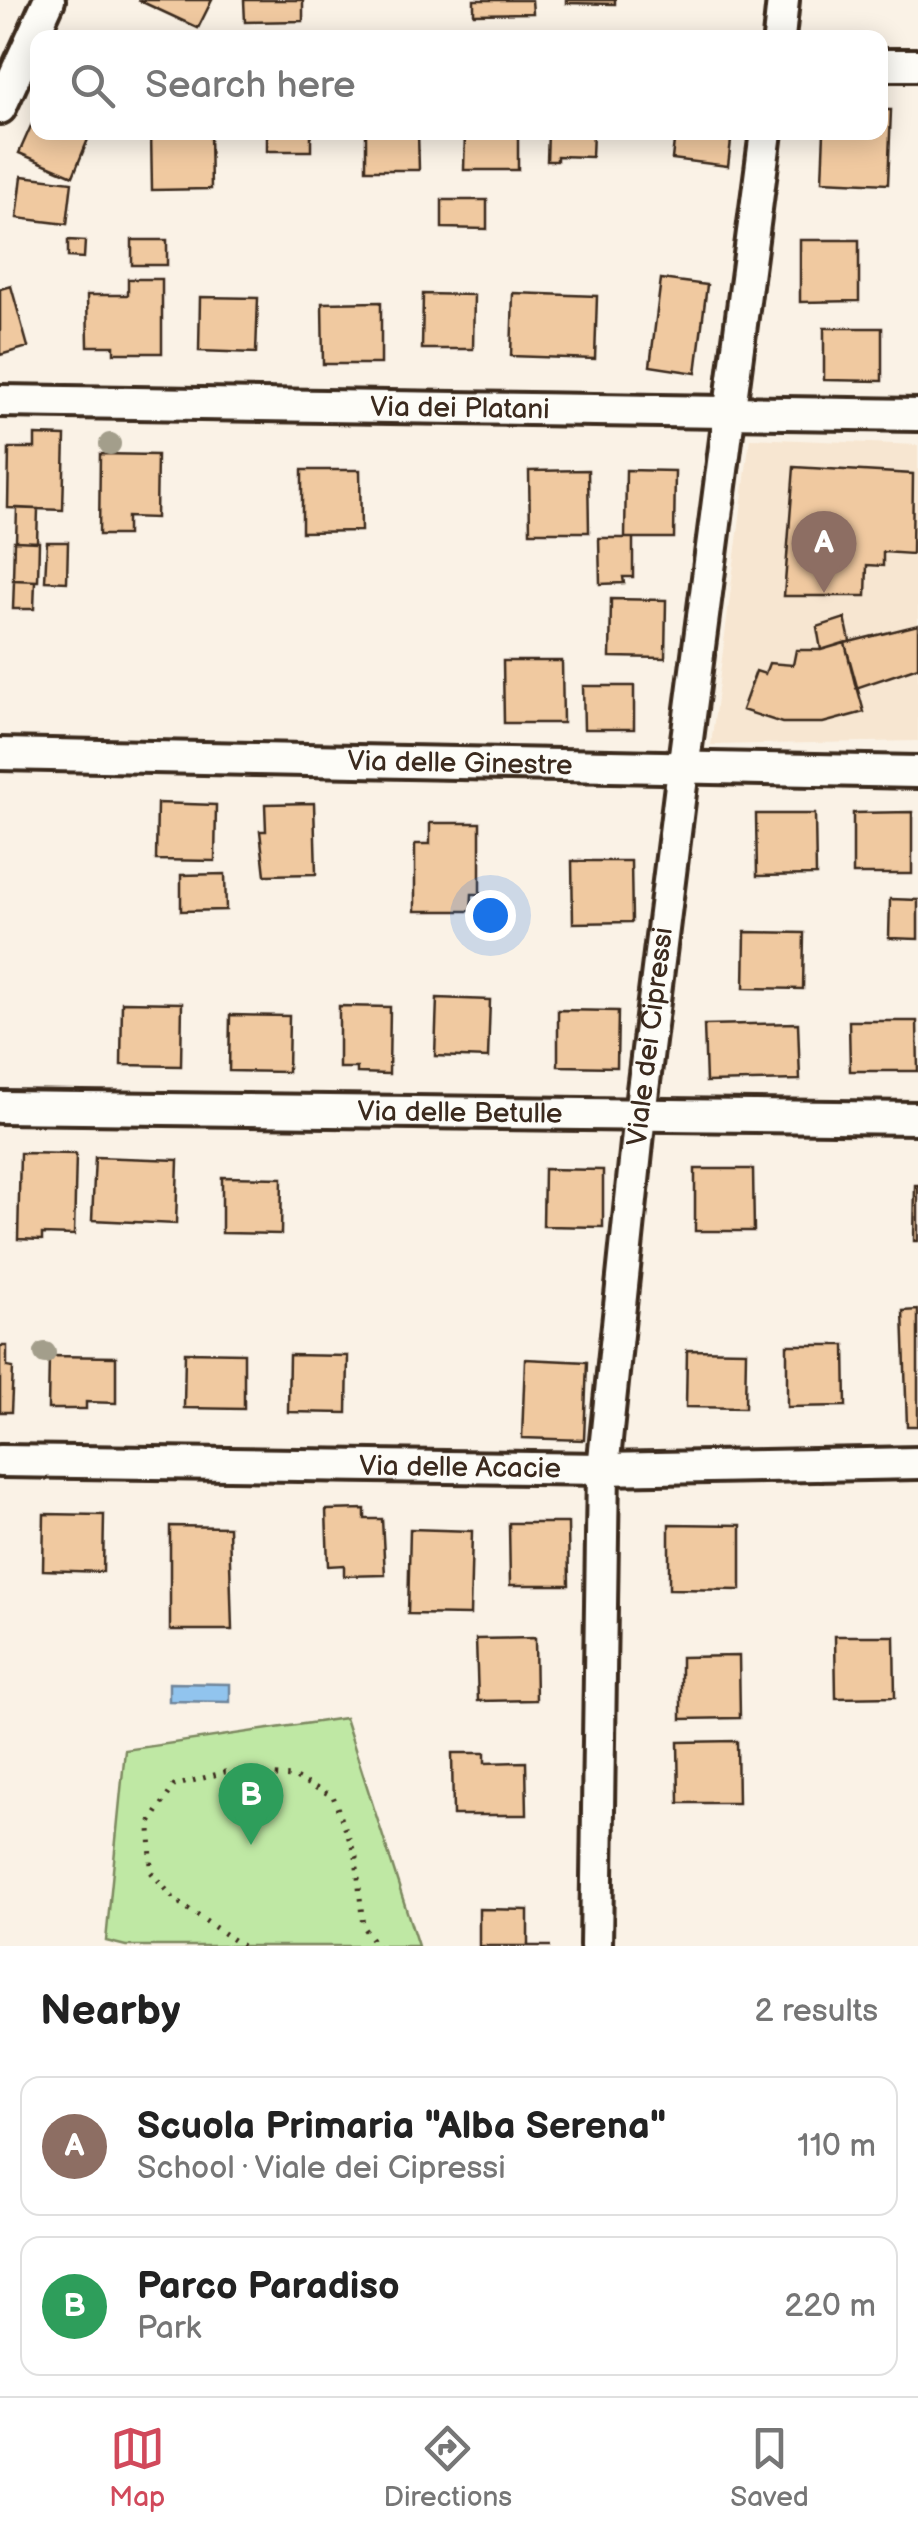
<!DOCTYPE html>
<meta charset="utf-8">
<style>
:root{--surface:#fff;--page:#f6f6f6;--text:#222;--muted:#767676;--line:#e0e0e0;--accent:#d1495b}
body{margin:0;font-family:"Balsamiq Sans",sans-serif;background:var(--page);color:var(--text)}
.you{position:absolute;left:490px;top:915px;width:35px;height:35px;margin:-25px;border:8px solid #fff;border-radius:50%;background:#1a73e8;box-shadow:0 0 0 15px #1a73e833}
.badge{display:grid;place-items:center;width:65px;height:65px;border-radius:50%;background:var(--accent);color:#fff;font-size:32px;font-weight:700}
.pin{position:absolute;translate:-50% -82px;filter:drop-shadow(0 2px 5px #0008)}
.pin::after{content:'';position:absolute;top:52px;width:35px;height:30px;background:inherit;clip-path:polygon(0 0,100% 0,50% 100%)}
.list{margin:0;padding:0;list-style:none}
h2{display:flex;justify-content:space-between;align-items:center;height:130px;margin:0;padding:0 40px;font-size:42px}
h2 small{font-size:32px;font-weight:400;color:var(--muted)}
.list li{display:grid;grid-template-columns:65px 1fr auto;gap:30px;align-items:center;box-sizing:border-box;height:140px;margin:0 20px 20px;padding:0 20px;border:2px solid var(--line);border-radius:20px}
.list b{display:block;font-size:38px;white-space:nowrap}
.list p{margin:0;font-size:32px;white-space:nowrap;color:var(--muted)}
.list em{font-size:32px;font-style:normal;color:var(--muted)}
.icon{flex:none;width:55px;height:55px;fill:none;stroke:currentColor;stroke-width:2;stroke-linecap:round;stroke-linejoin:round}
.map{position:relative;flex:none;width:918px;height:1946px;overflow:hidden}
.search{position:absolute;background:var(--surface);box-shadow:0 5px 25px #0003;left:30px;right:30px;top:30px;height:110px;display:flex;align-items:center;gap:25px;box-sizing:border-box;padding:0 35px;border-radius:20px;color:var(--muted);font-size:38px}
.sheet{height:450px;background:var(--surface)}
nav{display:flex;justify-content:space-around;align-items:center;box-sizing:border-box;height:140px;border-top:2px solid var(--line);background:var(--surface);font-size:28px;color:var(--muted)}
nav a{display:grid;justify-items:center;gap:5px}
nav .on{color:var(--accent)}
.map>svg:first-child{display:block}
</style>
<div class="map">
<svg width="918" height="1946" viewBox="0 0 918 1946">
<rect width="100%" height="100%" fill="#faf2e6"/>
<filter id="ink" filterUnits="userSpaceOnUse"><feTurbulence type="fractalNoise" baseFrequency=".01" numOctaves="2"/><feDisplacementMap in="SourceGraphic" scale="20" xChannelSelector="R" yChannelSelector="G"/><feConvolveMatrix kernelMatrix="1 2 1 2 8 2 1 2 1" color-interpolation-filters="sRGB"/></filter>
<g filter="url(#ink)">
<path fill="#f7e6d1" d="M750,438L918,445V741L711,745Z"/>
<path fill="#bfe8a4" stroke="#7d8961" stroke-width="2.5" d="M345,1718L418,1946H126L106,1941L125,1750Z"/>
<path fill="#91c4ee" stroke="#6f869b" stroke-width="2.5" d="M169,1683L230,1684V1702L169,1701Z"/>
<path fill="#f0c9a0" stroke="#3b2a1e" stroke-width="2.5" d="M138,0H212L198,28Z
M244,0H303V21L245,22Z
M474,0H532L533,13L474,14Z
M566,0H615V4L566,3Z
M38,110V132H91L73,176L19,153Z
M880,110H891L888,184L822,181L824,132H880Z
M151,132H210L211,189L152,190Z
M267,132H311V151H267Z
M366,132H418L419,170H366Z
M465,132H518V170H464Z
M548,132H593L592,157L557,156V161H547Z
M675,132H732L728,166L672,159Z
M22,176L72,182L67,224L17,218Z
M442,200H487V229L442,228Z
M68,240L85,241L84,258L68,257Z
M132,240H167V265H132Z
M800,240H859V301L800,302Z
M128,279H162V353H114V346H88L87,295H128Z
M661,279L707,285L696,373L650,366Z
M11,286L28,347L0,355V289Z
M513,293L597,296L595,359L511,356Z
M423,294L474,295L473,349H422Z
M200,297L258,298L256,353L199,351Z
M381,302V364H323L322,303Z
M824,328H882V381L824,380Z
M35,435L65,436L63,510L8,508L9,448H35Z
M100,454L157,455L156,518L127,517V535H99Z
M794,467L913,474L912,554L883,552V566L867,565L866,596H784Z
M302,470H360L361,531L302,532Z
M588,470L589,532H530L529,471Z
M626,470L675,471L674,538H625Z
M17,508L38,509L37,542L16,541Z
M599,538H633V577H623L624,583L600,584Z
M14,541L39,542L38,581L13,580Z
M47,542H68L67,582L45,581Z
M14,580L35,581L34,609H13Z
M611,599L666,600L665,658L610,657Z
M845,618L850,641L821,650L817,627Z
M918,625V667L856,688L845,643Z
M845,643L864,712L823,723H782L742,710L756,671L765,674L769,663L793,665L796,650H821Z
M503,661H562L563,723H504Z
M583,686H634V729H584Z
M157,803L216,805L215,861L156,860Z
M314,803L316,874L265,875L260,831H266L265,804Z
M912,812V874H853V813Z
M756,814H815L816,875L757,876Z
M430,823H480V894H472L471,911H415V844H430Z
M572,861H631L632,922L573,923Z
M225,874L226,910L181,911V875Z
M890,899L918,900V939L889,938Z
M745,932L804,933L803,989L744,988Z
M437,998L490,1000L488,1058L435,1056Z
M122,1002L182,1003L181,1066L121,1065Z
M339,1006L390,1007L389,1074L357,1073V1068H339Z
M558,1010L618,1011L617,1067L558,1066Z
M230,1015L289,1016L288,1072L229,1071Z
M849,1021H917L918,1071H850Z
M798,1023L800,1080L706,1082L704,1025Z
M20,1153L76,1154L74,1235L42,1234V1240L18,1239Z
M95,1157L178,1160L176,1224L92,1220Z
M544,1169L603,1170V1227L543,1226Z
M695,1169H753L754,1231H695Z
M222,1177L282,1178L281,1234L222,1233Z
M915,1185H918V1241H914Z
M918,1310V1426H907L903,1311Z
M787,1345H845L846,1406L787,1407Z
M0,1346H7V1367L13,1368L11,1412H0Z
M687,1350L746,1351L745,1408L686,1407Z
M185,1352L244,1353V1409L184,1408Z
M289,1355L348,1356L347,1413L288,1412Z
M49,1356L116,1357V1403L86,1402V1409H48Z
M525,1359L587,1362L584,1440L522,1438Z
M365,1509V1519H382L385,1575L344,1576V1565L328,1566L326,1510Z
M44,1514L104,1515L103,1572L43,1570Z
M509,1523H568L569,1585H510Z
M669,1524L741,1525V1590L669,1589Z
M170,1526L229,1527L232,1630H170Z
M410,1529L472,1531L470,1615L408,1614Z
M835,1636H894L895,1697L836,1698Z
M535,1638L536,1700L478,1701L476,1639Z
M739,1656L740,1718L681,1719V1657Z
M737,1741L738,1803H679L678,1742Z
M452,1753H485V1763L526,1762L527,1815H453Z
M479,1909L528,1910V1946H551H479Z"/>
<g fill="none" stroke-linecap="round" stroke-linejoin="round">
<defs>
<g id="minor">
<path d="M779,38L783,0"/>
<path d="M880,65H918"/>
<path d="M0,108L49,0"/>
<path id="s1" d="M0,401L918,415"/>
<path id="s2" d="M0,754L918,772"/>
<path id="s3" d="M0,1107L918,1118"/>
<path id="s4" d="M0,1461L603,1469L918,1463"/>
<path id="s5" d="M596,1946L603,1469L640,1114L680,793L766,132"/>
</g>
</defs>
<use href="#minor" stroke="#3b2a1e" stroke-width="38"/>
<path stroke="#3b2a1e" stroke-width="5" stroke-dasharray="2.5 8" stroke-linecap="butt" d="M242,1946L175,1900L151,1872L150,1823L174,1786L225,1772L293,1777L333,1796L356,1857L363,1927L377,1946"/>
<use href="#minor" stroke="#fdfcf7" stroke-width="30"/>
</g>
<g fill="#a39e8b">
<circle cx="110" cy="444" r="11"/>
<circle cx="45" cy="1353" r="11"/>
</g>
</g>
<g text-anchor="middle" dominant-baseline="central" stroke-width="10" stroke-linejoin="round" paint-order="stroke">
<g font-size="28" fill="#3b2a1e" stroke="#fdfcf7">
<text stroke="none"><textPath href="#s1" startOffset="460">Via dei Platani</textPath></text>
<text stroke="none"><textPath href="#s2" startOffset="460">Via delle Ginestre</textPath></text>
<text stroke="none"><textPath href="#s5" startOffset="912">Viale dei Cipressi</textPath></text>
<text stroke="none"><textPath href="#s3" startOffset="460">Via delle Betulle</textPath></text>
<text stroke="none"><textPath href="#s4" startOffset="460">Via delle Acacie</textPath></text>
</g>
</g>
</svg>
<div class="you"></div>
<div class="pin badge" style="left:824px;top:593px;background:#8d6e63">A</div>
<div class="pin badge" style="left:251px;top:1845px;background:#2e9e5b">B</div>
<div class="search"><svg class="icon" aria-label="search" viewBox="0 0 24 24"><circle cx="10" cy="10" r="6"/><path d="M15 15l6 6"/></svg>Search here</div>
</div>
<section class="sheet">
<h2>Nearby<small>2 results</small></h2>
<ul class="list">
<li><span class="badge" style="background:#8d6e63">A</span><div><b>Scuola Primaria &quot;Alba Serena&quot;</b><p>School · Viale dei Cipressi</p></div><em>110 m</em></li>
<li><span class="badge" style="background:#2e9e5b">B</span><div><b>Parco Paradiso</b><p>Park</p></div><em>220 m</em></li>
</ul>
</section>
<nav>
<a class="on"><svg class="icon" aria-label="map" viewBox="0 0 24 24"><path d="M3 6l6-2 6 2 6-2v14l-6 2-6-2-6 2zM9 4v14M15 6v14"/></svg>Map</a>
<a><svg class="icon" aria-label="directions" viewBox="0 0 24 24"><path d="M12 3l9 9-9 9-9-9zM9 14v-3h6M13 9l2 2-2 2"/></svg>Directions</a>
<a><svg class="icon" aria-label="saved" viewBox="0 0 24 24"><path d="M7 4h10v16l-5-4-5 4z"/></svg>Saved</a>
</nav>
